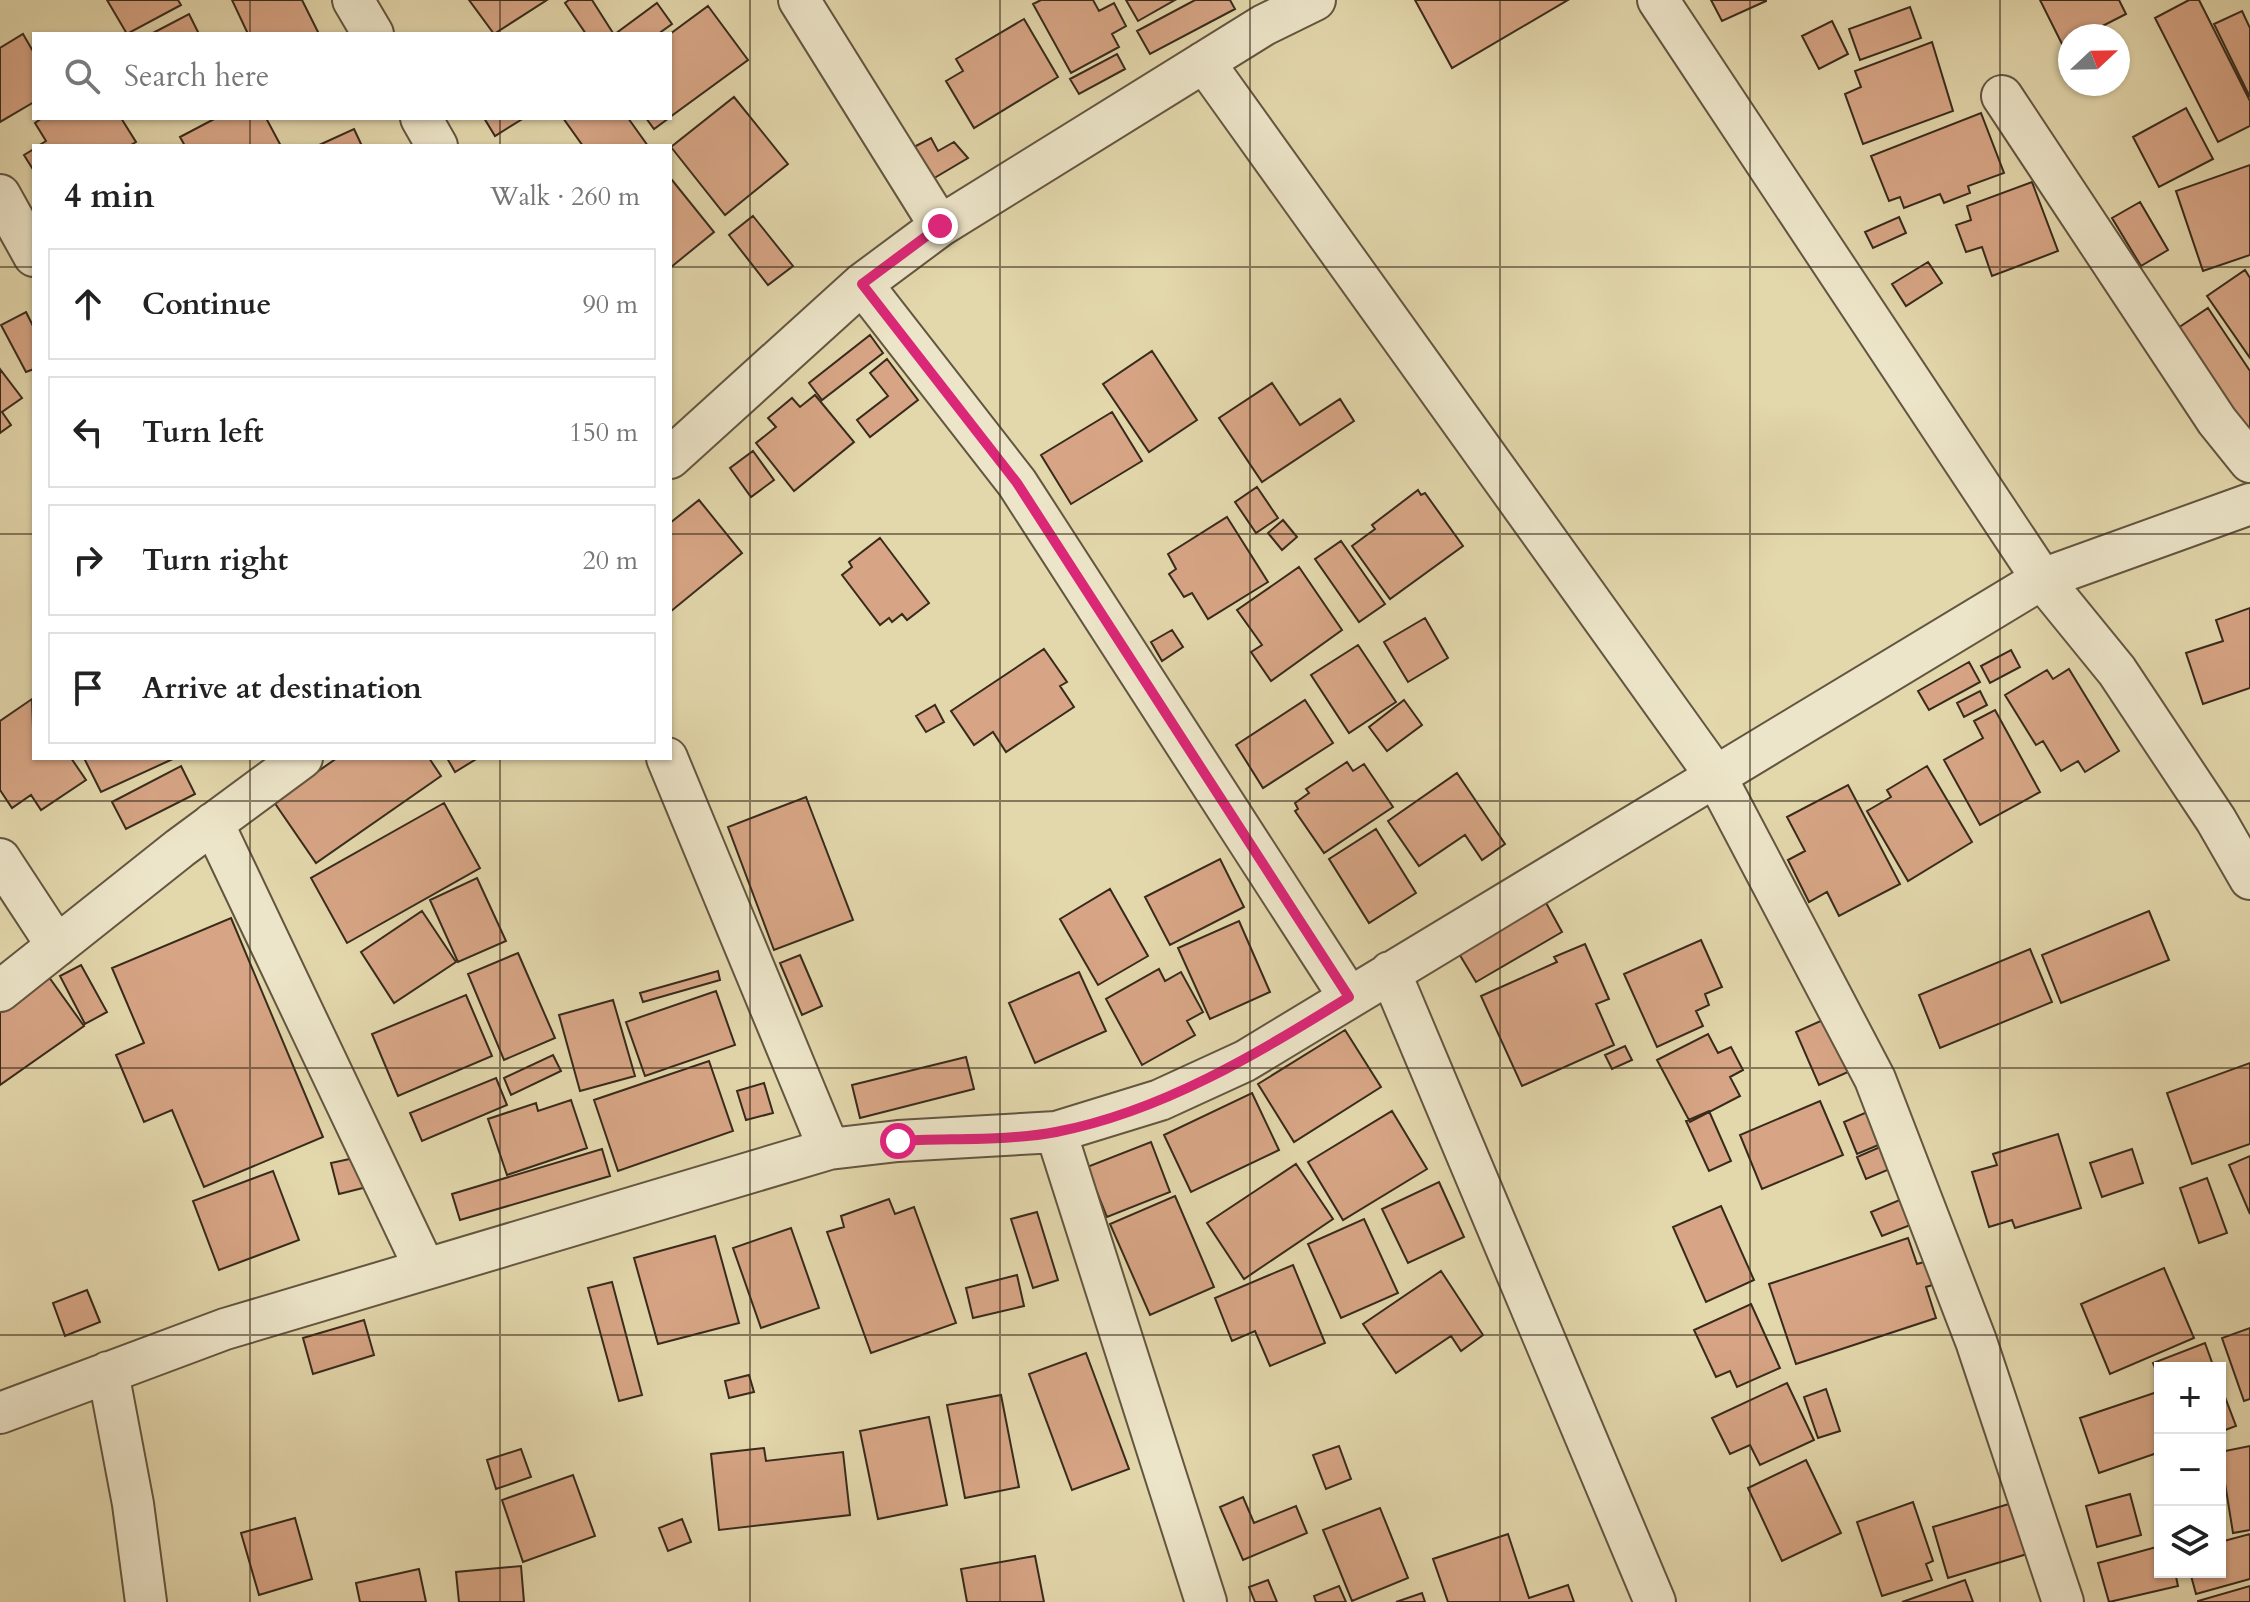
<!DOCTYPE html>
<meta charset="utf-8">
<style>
:root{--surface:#fff;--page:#f6f6f6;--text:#222;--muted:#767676;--line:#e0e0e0}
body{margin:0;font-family:Cardo,serif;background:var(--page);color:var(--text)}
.controls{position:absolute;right:24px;bottom:24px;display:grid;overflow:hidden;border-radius:0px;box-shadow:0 2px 6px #0004}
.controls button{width:72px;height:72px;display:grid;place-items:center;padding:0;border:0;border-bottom:2px solid var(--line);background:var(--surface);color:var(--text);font:40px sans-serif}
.compass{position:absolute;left:2058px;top:24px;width:72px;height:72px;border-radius:50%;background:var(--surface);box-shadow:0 2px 6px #0004;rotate:68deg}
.stop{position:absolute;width:24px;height:24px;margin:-18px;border:6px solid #db2777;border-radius:50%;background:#fff}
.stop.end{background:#db2777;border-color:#fff;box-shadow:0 2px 8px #0008}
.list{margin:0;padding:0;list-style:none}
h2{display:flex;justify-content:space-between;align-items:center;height:104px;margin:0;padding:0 32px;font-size:34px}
h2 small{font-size:26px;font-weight:400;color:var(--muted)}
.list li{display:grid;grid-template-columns:52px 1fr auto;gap:24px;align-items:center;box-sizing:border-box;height:112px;margin:0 16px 16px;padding:0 16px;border:2px solid var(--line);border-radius:0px}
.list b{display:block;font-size:30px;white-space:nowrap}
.list em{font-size:26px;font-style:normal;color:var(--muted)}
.icon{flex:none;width:44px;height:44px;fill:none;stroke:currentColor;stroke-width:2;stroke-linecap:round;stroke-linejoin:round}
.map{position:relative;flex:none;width:2250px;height:1602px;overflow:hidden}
.search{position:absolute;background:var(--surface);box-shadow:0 2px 6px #0004;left:32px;top:32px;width:640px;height:88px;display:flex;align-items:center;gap:20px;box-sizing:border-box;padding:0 28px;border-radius:0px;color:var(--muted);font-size:30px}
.panel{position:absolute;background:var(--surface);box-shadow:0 2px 6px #0004;left:32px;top:144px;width:640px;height:616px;border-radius:0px}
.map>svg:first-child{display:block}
</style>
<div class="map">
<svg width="2250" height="1602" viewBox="0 0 2250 1602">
<rect width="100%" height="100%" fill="#e3d7ac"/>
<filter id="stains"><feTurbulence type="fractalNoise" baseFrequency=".0025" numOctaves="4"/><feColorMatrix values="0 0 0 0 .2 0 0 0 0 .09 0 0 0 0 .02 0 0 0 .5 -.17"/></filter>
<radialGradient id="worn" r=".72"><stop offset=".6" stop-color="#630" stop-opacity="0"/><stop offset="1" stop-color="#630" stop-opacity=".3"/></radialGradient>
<path fill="#d7a585" stroke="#382b1c" stroke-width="2" d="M107,0H178L181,5L127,34Z
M232,0H302L319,34H248Z
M469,0H547L494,34Z
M569,0H592L613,33L586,34L565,3Z
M1041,0H1093L1099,11L1114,3L1126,26L1112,34L1119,47L1071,73L1033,4Z
M1126,0H1175L1138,21Z
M1195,0H1230L1235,9L1150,54L1137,31Z
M1415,0H1568L1452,68Z
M1711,0H1766V1L1722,21Z
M2040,0H2119L2126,14L2083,36H2070V43L2063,46Z
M2189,0H2199L2250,101V126L2218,142L2155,18Z
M657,3L672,24L658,34H615Z
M708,6L748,60L670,117V34Z
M1910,7L1921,38L1860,60L1849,29Z
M2242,11L2250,28V97L2214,24Z
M189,14L199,34H151Z
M1024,19L1058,77L974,128L946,81L963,71L956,59Z
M1832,21L1848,54L1819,69L1802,36Z
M23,34L34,53V102L0,122V48Z
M1932,42L1953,111L1863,144L1845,94L1861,87L1855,71Z
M1117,54L1125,69L1079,94L1070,79Z
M734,97L788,164L725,215L671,147Z
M2186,108L2213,159L2159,187L2133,137Z
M1981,113L2004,173L1968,186L1970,193L1944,203L1940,194L1904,208L1900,197L1889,201L1871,156Z
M42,118H121L136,142L129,146H38L46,141L35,123Z
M216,118H266L281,146H185L180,137Z
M484,118H524L495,136Z
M563,118H628L648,146H583Z
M646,118H669L654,129Z
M354,129L362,146H317Z
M931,138L938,151L954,142L968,158L931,180L912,148Z
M34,149V171L24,155Z
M2250,165V255L2203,271L2176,191Z
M672,180L714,232L670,268V181Z
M2032,182L2058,251L1992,276L1982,247L1966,252L1956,225L1971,220L1967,206Z
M2140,202L2168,250L2141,266L2112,218Z
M753,216L793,266L768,285L729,235Z
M1899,217L1906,233L1873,248L1865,232Z
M1928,262L1942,283L1906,306L1892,284Z
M2245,270L2250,278V358L2207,296Z
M2208,308L2250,371V434L2178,328Z
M26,312L34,328V369L26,372L1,325Z
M870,335L883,353L822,400L809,383Z
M1152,351L1197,420L1149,452L1103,384Z
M887,359L918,400L870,437L857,420L888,396L870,373Z
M0,369L22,398L2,412L11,425L0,433Z
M1272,383L1300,425L1340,399L1354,421L1262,482L1219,418Z
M815,395L854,442L794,491L756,443L776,427L768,418L792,398L800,407Z
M1112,412L1142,461L1071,504L1041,455Z
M753,451L774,480L751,497L730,468Z
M1257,487L1278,518L1256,533L1235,502Z
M1418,490L1421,495L1425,493L1463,546L1390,599L1352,546L1375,529L1372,525Z
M699,500L742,553L670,612V523Z
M1227,517L1268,582L1208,619L1192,593L1184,597L1169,574L1176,569L1168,554Z
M1283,520L1297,537L1282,550L1268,533Z
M880,538L929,603L907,620L902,614L892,622L889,618L880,625L842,575L852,567L849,562Z
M1341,541L1385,604L1359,622L1315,559Z
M1299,567L1342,630L1271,681L1251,652L1262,645L1237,610Z
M2250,608V688L2203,704L2186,653L2223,641L2216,620Z
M1425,618L1448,658L1408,682L1384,642Z
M1172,630L1183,647L1162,661L1151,642Z
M1358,645L1396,702L1349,733L1311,675Z
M1044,649L1067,682L1060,686L1074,707L1006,752L993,732L974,745L951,711Z
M2011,650L2020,667L1990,683L1981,666Z
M1969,662L1980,682L1929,710L1918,691Z
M2069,669L2119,751L2085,772L2078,761L2061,771L2043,741L2036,745L2005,695L2047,670L2053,679Z
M1980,691L1987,705L1964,717L1957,703Z
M32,699L34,758H71L86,780L41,810L31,795L12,808L0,790V721Z
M1305,700L1333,743L1263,788L1236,745Z
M1404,700L1422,725L1387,751L1369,727Z
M935,705L944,722L926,732L916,716Z
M1995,710L2040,792L1980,825L1944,760L1983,738L1974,721Z
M84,758H175L101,792Z
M337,758H429L441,776L316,863L274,802Z
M447,758H478L455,772Z
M1347,762L1353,771L1364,764L1393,807L1324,853L1295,811L1298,809L1295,803L1309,793L1306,789Z
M181,766L195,794L126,829L112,802Z
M1927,766L1972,842L1908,881L1867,811L1891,797L1887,790Z
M1457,773L1505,844L1482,860L1465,835L1419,866L1388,821Z
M1848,785L1900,884L1839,916L1827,892L1809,902L1788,860L1805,851L1787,817Z
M806,797L853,920L774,950L728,827Z
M444,803L480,868L347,943L311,878Z
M1376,829L1416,893L1369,923L1329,859Z
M1220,859L1244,907L1170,945L1145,897Z
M477,878L506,941L458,962L430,900Z
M1110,889L1148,956L1098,985L1060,919Z
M1545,901L1562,932L1476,982L1458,952Z
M422,911L456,962L394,1003L361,952Z
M2149,911L2169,960L2061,1003L2042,955Z
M231,918L323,1137L204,1187L172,1110L144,1122L116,1055L144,1043L112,968Z
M1239,921L1270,992L1210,1019L1178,948Z
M1701,940L1722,987L1705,994L1709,1005L1696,1011L1703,1026L1657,1047L1624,974Z
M1585,944L1609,999L1596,1004L1614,1045L1522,1086L1481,996L1557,962L1554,957Z
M2030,949L2052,1002L1940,1048L1919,995Z
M518,953L555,1038L504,1060L468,974Z
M800,955L822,1006L802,1015L780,963Z
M81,965L107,1012L85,1024L60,976Z
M1159,969L1165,981L1181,972L1203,1012L1187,1021L1195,1035L1142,1065L1106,999Z
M718,971L720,980L643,1002L640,993Z
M1079,972L1106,1031L1035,1063L1009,1003Z
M46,973L84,1026L0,1085V1006Z
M716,991L735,1045L645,1076L626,1022Z
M466,995L492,1056L398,1096L372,1034Z
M613,1000L635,1076L580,1091L559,1015Z
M1825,1019L1848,1072L1819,1085L1796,1032Z
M1345,1030L1381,1087L1294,1142L1258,1084Z
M1708,1034L1718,1053L1731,1047L1743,1070L1730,1077L1740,1096L1690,1122L1657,1060Z
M1625,1046L1632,1060L1612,1069L1605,1055Z
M553,1055L561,1071L511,1095L504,1078Z
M966,1057L974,1089L860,1118L852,1085Z
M709,1061L733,1131L618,1171L594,1100Z
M2250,1063V1144L2192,1164L2167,1093Z
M496,1078L507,1105L422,1141L410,1113Z
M764,1083L773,1113L746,1120L737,1091Z
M1252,1093L1279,1150L1191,1192L1164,1135Z
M571,1100L587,1148L507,1175L488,1119L536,1103L538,1111Z
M1820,1101L1843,1155L1762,1189L1740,1135Z
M1874,1109L1888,1141L1857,1154L1844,1122Z
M1392,1111L1427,1169L1343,1220L1308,1162Z
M1709,1111L1731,1161L1709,1171L1686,1121Z
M2058,1134L2081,1208L2015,1228L2012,1220L1989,1227L1972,1172L1997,1165L1993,1154Z
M1151,1142L1170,1192L1107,1217L1087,1167Z
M1887,1144L1897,1166L1866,1179L1857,1157Z
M602,1149L610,1176L460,1220L452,1194Z
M2132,1149L2143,1183L2102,1197L2090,1163Z
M2250,1156V1214L2229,1165Z
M359,1157L367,1187L339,1194L331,1163Z
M1296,1164L1333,1219L1244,1279L1207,1223Z
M273,1171L299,1240L219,1270L193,1201Z
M2207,1178L2227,1233L2199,1243L2180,1188Z
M1439,1182L1464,1237L1408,1263L1382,1209Z
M1175,1196L1214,1287L1150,1315L1110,1224Z
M889,1199L895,1214L914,1207L956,1323L871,1353L827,1232L844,1227L841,1216Z
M1902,1199L1913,1224L1882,1236L1871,1212Z
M1721,1206L1754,1280L1706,1302L1673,1227Z
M1037,1212L1058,1280L1033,1288L1011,1219Z
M1364,1219L1398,1293L1341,1318L1308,1244Z
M791,1228L819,1308L761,1328L733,1248Z
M715,1236L739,1323L658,1344L634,1258Z
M1908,1238L1917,1264L1931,1260L1939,1283L1926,1287L1936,1318L1796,1364L1769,1284Z
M1293,1265L1325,1343L1270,1366L1255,1331L1232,1341L1215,1298Z
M2164,1268L2194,1338L2110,1374L2081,1304Z
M1441,1271L1483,1335L1461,1351L1451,1336L1396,1373L1363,1324Z
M1017,1275L1024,1306L973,1318L966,1288Z
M612,1282L642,1395L619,1401L588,1288Z
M87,1290L100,1322L65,1336L53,1303Z
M1751,1304L1780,1368L1737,1387L1730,1371L1716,1377L1694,1330Z
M364,1320L374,1355L313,1374L303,1338Z
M2250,1328V1399L2244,1401L2222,1338Z
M2205,1343L2214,1368H2160V1380L2153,1363Z
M1086,1353L1129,1469L1072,1490L1029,1374Z
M749,1375L754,1392L729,1398L725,1381Z
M1787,1383L1814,1440L1760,1465L1750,1445L1730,1454L1712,1418Z
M2220,1384L2236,1426L2220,1432Z
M1826,1389L1840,1431L1818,1438L1804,1397Z
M2157,1392L2160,1402V1452L2099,1473L2080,1418Z
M1001,1395L1019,1487L965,1498L947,1405Z
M929,1417L947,1505L878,1519L860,1431Z
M1339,1446L1351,1479L1326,1489L1313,1455Z
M2250,1446V1530L2233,1533L2220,1452Z
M764,1448L766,1461L843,1452L850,1515L719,1530L711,1454Z
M521,1449L531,1477L496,1489L487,1460Z
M1806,1460L1841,1533L1782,1561L1748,1488Z
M573,1475L595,1536L523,1562L502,1500Z
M2130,1494L2141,1535L2097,1547L2086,1506Z
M1243,1497L1254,1523L1296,1506L1307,1533L1243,1560L1220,1507Z
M1913,1502L1933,1561L1926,1564L1932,1580L1882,1596L1857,1522Z
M2012,1503L2027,1554L1948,1578L1933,1527Z
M1380,1508L1408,1578L1352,1601L1323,1530Z
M295,1518L312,1579L259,1595L241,1533Z
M682,1519L691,1542L668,1551L659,1528Z
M1508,1534L1529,1598L1568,1585L1574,1602H1448L1433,1559Z
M2250,1534V1579L2196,1594L2190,1572H2220V1542Z
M2160,1546V1572H2175L2178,1586L2109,1602L2098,1563Z
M1035,1556L1044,1602H967L961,1569Z
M521,1566L524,1602H459L456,1572Z
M419,1569L426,1602H360L356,1583Z
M1268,1580L1277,1602H1255L1249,1587Z
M1965,1580L1973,1602H1902Z
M1339,1586L1346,1602H1316L1314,1596Z
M2250,1586V1602H2198V1601Z
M1422,1593L1425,1602H1396Z"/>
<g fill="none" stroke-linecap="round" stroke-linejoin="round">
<defs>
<path id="minor" d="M353,0L373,34
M799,0L940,226
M1658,0L2042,579L2117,671L2216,820L2250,879
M1204,62L1715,775L1875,1079L1976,1341L2063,1602
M2002,96L2217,421L2250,462
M421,118L437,146
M0,195L34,256
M862,284L1017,483L1349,997
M670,458L862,284L940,226L1264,25L1315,0
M667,758L829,1149
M213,823L425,1269
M0,859L57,946
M1390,972L1655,1602
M0,991L180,848L302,758
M1056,1132L1206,1602
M108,1372L133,1504L146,1602
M0,1413L225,1329L829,1149L898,1141L1056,1132L1160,1100L1245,1061L2042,579L2250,504"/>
</defs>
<use href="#minor" stroke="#635640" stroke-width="44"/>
<use href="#minor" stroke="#ede5c9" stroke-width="40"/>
</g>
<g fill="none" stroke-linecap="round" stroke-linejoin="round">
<path stroke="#db2777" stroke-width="10" d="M898,1141C946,1138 1010,1141 1056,1132C1164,1111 1258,1053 1349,997L1017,483L862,284L940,226"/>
</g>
<path fill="none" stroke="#382b1c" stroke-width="2" stroke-opacity="0.55" d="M250,0V34M500,0V34M750,0V1602M1000,0V1602M1250,0V1602M1500,0V1602M1750,0V1602M2000,0V1602M250,118V146M500,118V146M0,267H34M670,267H2250M0,534H34M670,534H2250M250,758V1602M500,758V1602M0,801H2250M0,1068H2250M0,1335H2250"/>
<rect width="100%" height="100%" filter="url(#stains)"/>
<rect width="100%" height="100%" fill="url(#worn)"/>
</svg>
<div class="controls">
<button>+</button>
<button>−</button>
<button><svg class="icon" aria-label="layers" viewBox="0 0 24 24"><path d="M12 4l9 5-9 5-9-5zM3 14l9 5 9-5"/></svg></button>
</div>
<svg class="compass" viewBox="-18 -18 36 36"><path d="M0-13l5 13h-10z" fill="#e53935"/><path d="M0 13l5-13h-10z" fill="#767676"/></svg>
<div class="stop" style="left:898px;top:1141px"></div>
<div class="stop end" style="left:940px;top:226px"></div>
<div class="search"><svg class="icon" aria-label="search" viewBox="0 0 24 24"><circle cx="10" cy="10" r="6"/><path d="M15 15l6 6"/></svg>Search here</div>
<section class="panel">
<h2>4 min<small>Walk · 260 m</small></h2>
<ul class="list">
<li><svg class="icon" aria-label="ahead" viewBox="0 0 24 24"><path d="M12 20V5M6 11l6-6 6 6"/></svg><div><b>Continue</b></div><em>90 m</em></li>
<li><svg class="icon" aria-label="left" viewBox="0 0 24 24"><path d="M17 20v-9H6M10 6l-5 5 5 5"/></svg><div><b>Turn left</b></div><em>150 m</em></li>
<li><svg class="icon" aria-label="right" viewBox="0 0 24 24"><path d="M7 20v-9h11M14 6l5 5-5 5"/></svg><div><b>Turn right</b></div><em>20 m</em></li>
<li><svg class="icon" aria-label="arrive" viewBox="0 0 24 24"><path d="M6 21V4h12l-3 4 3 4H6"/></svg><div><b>Arrive at destination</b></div></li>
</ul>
</section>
</div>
